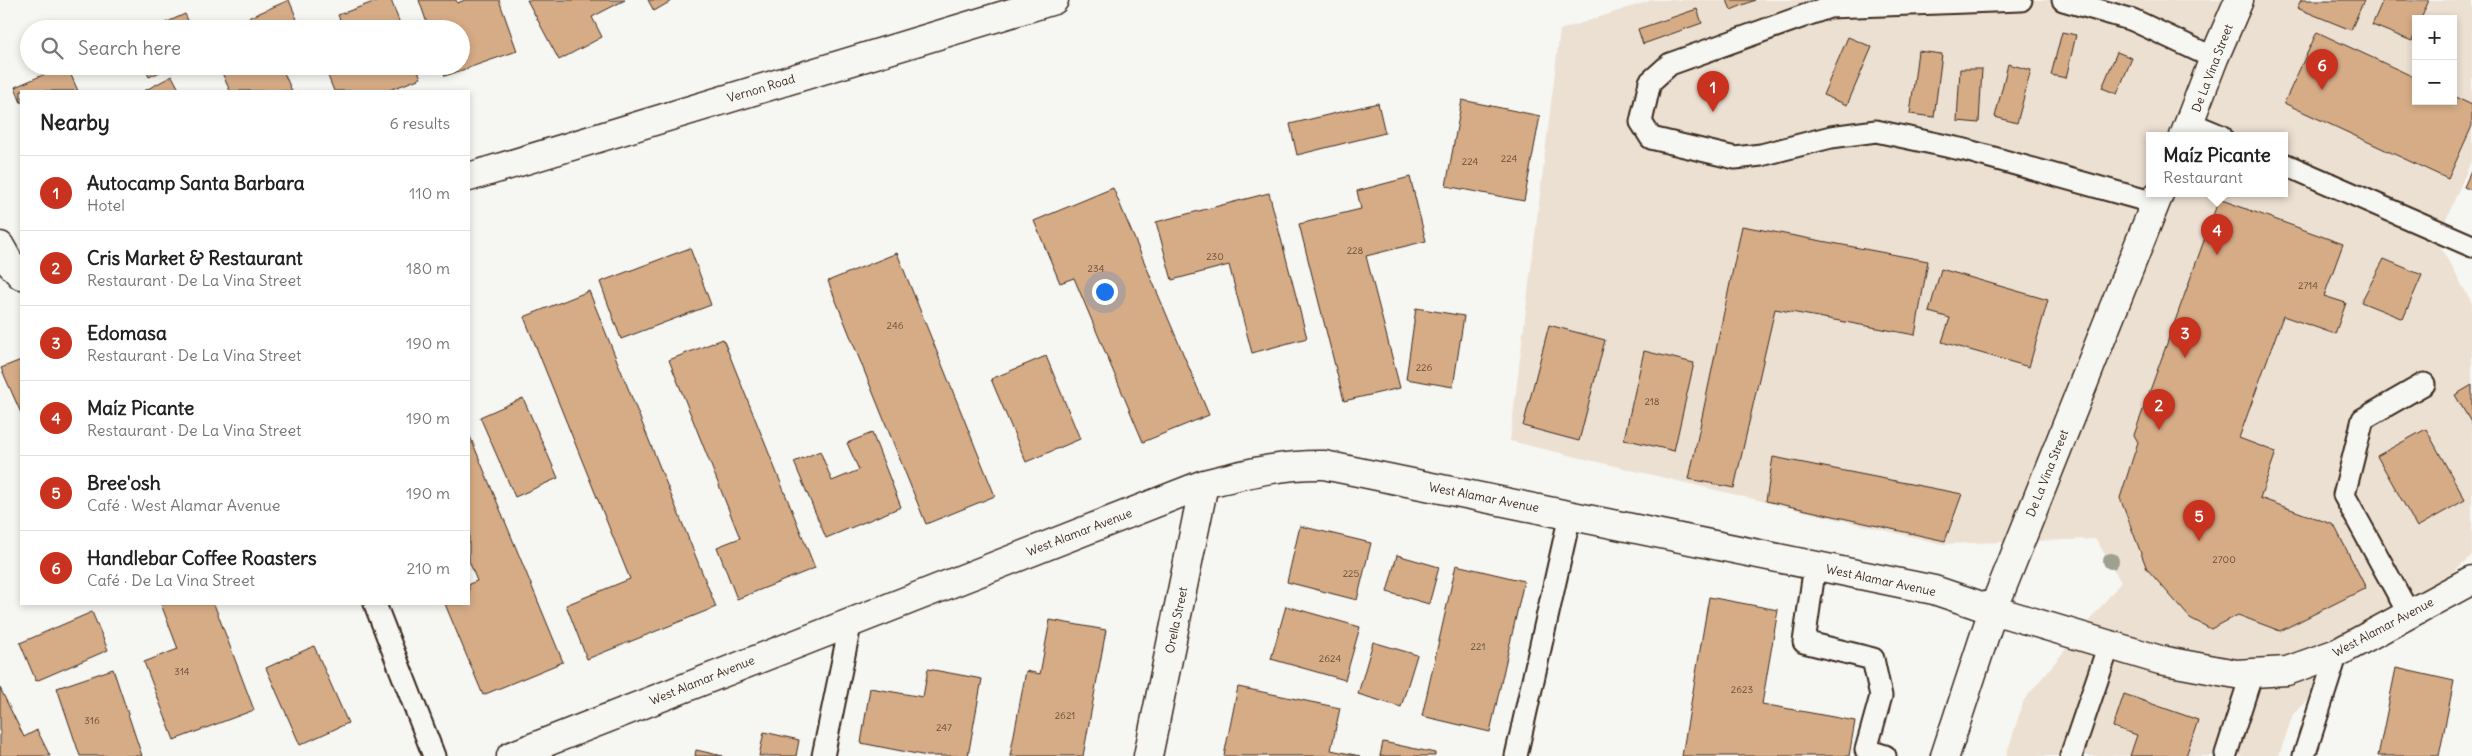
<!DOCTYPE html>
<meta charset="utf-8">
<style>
:root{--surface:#fff;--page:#f6f6f6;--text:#222;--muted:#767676;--line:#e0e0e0;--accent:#c8321e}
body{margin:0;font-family:Delius,sans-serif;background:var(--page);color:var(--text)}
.controls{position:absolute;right:15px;top:15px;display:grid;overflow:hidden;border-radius:0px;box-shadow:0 2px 8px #0003}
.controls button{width:45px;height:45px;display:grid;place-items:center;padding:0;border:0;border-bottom:1px solid var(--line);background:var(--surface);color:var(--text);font:25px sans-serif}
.you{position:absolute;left:1104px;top:291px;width:18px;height:18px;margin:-12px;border:4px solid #fff;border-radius:50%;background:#1a73e8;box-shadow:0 0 0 8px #1a73e833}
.badge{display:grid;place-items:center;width:32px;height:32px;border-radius:50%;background:var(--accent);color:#fff;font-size:16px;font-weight:700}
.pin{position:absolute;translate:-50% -41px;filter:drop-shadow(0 1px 2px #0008)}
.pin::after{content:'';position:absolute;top:26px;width:18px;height:15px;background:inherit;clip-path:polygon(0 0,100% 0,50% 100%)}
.popup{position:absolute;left:2146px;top:132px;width:142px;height:65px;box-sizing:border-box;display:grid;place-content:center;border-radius:0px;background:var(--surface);filter:drop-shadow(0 1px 4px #0005);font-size:16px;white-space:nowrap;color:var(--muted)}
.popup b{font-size:19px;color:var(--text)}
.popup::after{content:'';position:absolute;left:50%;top:100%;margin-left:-10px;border:10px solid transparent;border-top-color:var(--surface)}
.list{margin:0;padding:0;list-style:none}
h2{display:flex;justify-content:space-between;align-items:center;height:65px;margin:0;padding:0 20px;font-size:21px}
h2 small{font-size:16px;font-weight:400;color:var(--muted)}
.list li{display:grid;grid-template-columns:32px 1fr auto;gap:15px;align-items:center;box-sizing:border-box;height:75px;padding:0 20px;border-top:1px solid var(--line)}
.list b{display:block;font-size:19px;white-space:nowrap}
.list p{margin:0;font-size:16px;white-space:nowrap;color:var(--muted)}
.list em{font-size:16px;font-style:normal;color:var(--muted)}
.icon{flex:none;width:28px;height:28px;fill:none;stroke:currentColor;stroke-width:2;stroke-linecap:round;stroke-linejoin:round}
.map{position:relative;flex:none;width:2472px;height:756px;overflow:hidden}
.search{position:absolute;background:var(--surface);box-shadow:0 2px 8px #0003;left:20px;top:20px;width:450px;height:55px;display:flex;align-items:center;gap:12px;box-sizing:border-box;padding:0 18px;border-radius:28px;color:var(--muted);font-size:19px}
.panel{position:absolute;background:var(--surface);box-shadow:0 2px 8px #0003;left:20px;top:90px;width:450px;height:515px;border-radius:0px}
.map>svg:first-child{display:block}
</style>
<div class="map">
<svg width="2472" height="756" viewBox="0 0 2472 756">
<rect width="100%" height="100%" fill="#f6f6f2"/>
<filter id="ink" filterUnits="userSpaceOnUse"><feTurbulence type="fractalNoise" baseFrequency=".02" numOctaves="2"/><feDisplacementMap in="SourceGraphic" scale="10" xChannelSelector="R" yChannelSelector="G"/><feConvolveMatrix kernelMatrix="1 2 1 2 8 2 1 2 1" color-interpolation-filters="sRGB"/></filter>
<g filter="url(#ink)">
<path fill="#ece0d2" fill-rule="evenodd" d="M1652,0H2472V159L2437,241L2472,303V555L2293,714L2279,756H2006L2024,700L2121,582L2096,539L1942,544L1510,441L1560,30ZM2416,19H2453V101H2416ZM2150,136H2284V194H2150Z"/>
<path fill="#d6ac87" stroke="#3b2a1e" d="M289,0L301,29H223Z
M379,0H391L402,29H344L338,15Z
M419,0H456L457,3L465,0H499L517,51L445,76L442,66H461V29H429Z
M527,0H625L592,17L602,37L559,60Z
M648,0H673L654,11Z
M1727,0H1755L1731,10Z
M2301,0H2364L2351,30L2297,8Z
M2383,0H2429L2421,19H2416V31L2412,41L2372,25Z
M1697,9L1702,23L1643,44L1638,29Z
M185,14L192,29H152Z
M2062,32L2076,35L2066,78L2051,75Z
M2317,32L2416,78V101H2453V96L2472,105V126L2448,179L2284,103Z
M1848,37L1872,47L1847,105L1823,95Z
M1918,51L1942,54L1934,117L1910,114Z
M2117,52L2132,58L2117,94L2102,88Z
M2008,64L2031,70L2017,123L1995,117Z
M64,66H67L78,91H21V103L15,87Z
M144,66H173L149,77Z
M219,66H281L292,91H230Z
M324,66H416L421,78L387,91H334Z
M1960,69H1982L1979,123L1957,121Z
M172,76L180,91H144Z
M1462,100L1540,116L1524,201L1446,186Z
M1378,103L1385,133L1297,155L1290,124Z
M2472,169V190L2464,187Z
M1410,177L1426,241L1366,256L1400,388L1344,401L1299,224L1361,209L1357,191Z
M1113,188L1209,415L1143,442L1074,278L1060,283L1034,221Z
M1269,193L1307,338L1252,353L1229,265L1172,280L1156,222Z
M2219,199L2343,244L2324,296L2346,303L2335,334L2283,316L2239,438L2276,452L2260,498L2334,525L2366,588L2280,631L2238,615L2211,629L2190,618L2147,569L2120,498L2138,442L2134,435Z
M1742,226L1928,261L1915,335L1775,309L1734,488L1689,479Z
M690,248L711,305L621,339L600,282Z
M897,253L995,496L926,524L828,281Z
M2384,259L2422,275L2403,319L2361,302Z
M1941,269L2048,300L2029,367L1942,342L1950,318L1929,312Z
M589,291L716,607L587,659L566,605L630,579L524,317Z
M1416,308L1464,316L1453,387L1406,379Z
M1549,325L1605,340L1579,441L1523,426Z
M723,339L815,568L737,599L717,547L740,538L669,360Z
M1644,351L1694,363L1674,451L1624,439Z
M1046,356L1080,439L1026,462L991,379Z
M21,360V413L1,368Z
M2472,385V424L2455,395Z
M523,398L558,478L515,497L480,417Z
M2426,429L2465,500L2417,527L2377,456Z
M872,433L901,507L826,538L794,462L820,451L832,481L859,470L847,443Z
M469,434L563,662L483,695L445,604H469V584L477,581L469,561Z
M1773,457L1962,494L1945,541L1766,501Z
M1300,526L1371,543L1357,600L1287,582Z
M1397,555L1439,567L1429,604L1387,592Z
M1456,565L1524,581L1490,732L1422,716Z
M1709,597L1778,610L1762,704L1855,721L1849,756H1682Z
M161,604H214L254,710L174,740L144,662L178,649Z
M1286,606L1360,627L1345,680L1271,659Z
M92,612L108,650L36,681L20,643Z
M1050,620L1106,630L1083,756H1010L1026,671L1040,674Z
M1373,642L1417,655L1401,707L1358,694Z
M314,646L348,723L300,745L266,668Z
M2396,668L2454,681L2439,756H2378Z
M113,669L142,756H80L57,688Z
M928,669L982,679L968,756H927L861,743L870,688L923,697Z
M1238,687L1340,708L1331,750L1360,756H1224Z
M0,688L24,737L37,730L50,756H0Z
M2124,694L2198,720L2186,756H2130L2137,735L2113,727Z
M764,732L799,740L796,756H759Z
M1383,742L1435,753V756H1380Z
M696,750L723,756H695Z"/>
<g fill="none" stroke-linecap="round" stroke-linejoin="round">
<defs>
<path id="service" d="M2021,0L1829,7L1670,64L1650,82L1641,122L1651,138L1735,158L1761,155L1831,137L1876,131L1965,150L2155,203
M2063,0L2133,20L2214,58
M2190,123L2221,136
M2284,164L2472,246
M1815,565L1804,642L1873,659L1881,696L1866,750L1885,756
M375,604L434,756
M2409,614L2344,495L2363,419L2424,384
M2226,754L2252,673
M823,756L851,621
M1516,756L1570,515
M2071,756L2109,645
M2304,756L2337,653"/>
<path id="minor" d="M469,177L1054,0
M0,246L9,262L21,275
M511,756L1204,484C1245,474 1282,464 1324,465L1934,590L1993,610
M1148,756L1204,484"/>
<path id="tertiary" d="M2184,136L2214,58L2239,0
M1993,610L2160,660L2236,674L2287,671L2337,653L2472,580
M1945,756L1993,610L2159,194"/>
</defs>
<use href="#service" stroke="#3b2a1e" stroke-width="25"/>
<use href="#minor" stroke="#3b2a1e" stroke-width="31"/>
<use href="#tertiary" stroke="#3b2a1e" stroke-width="31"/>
<use href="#service" stroke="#f6f6f2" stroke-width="21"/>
<use href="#minor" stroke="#f6f6f2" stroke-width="28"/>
<use href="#tertiary" stroke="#f6f6f2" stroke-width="28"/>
</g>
<circle fill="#a0a091" cx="2111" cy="561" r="8"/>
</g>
<g text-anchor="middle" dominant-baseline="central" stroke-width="5" stroke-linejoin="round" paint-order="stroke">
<g font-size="10" fill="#624a38">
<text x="1509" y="158">224</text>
<text x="1470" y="161">224</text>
<text x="1355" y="250">228</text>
<text x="1215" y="256">230</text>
<text x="1096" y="268">234</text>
<text x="2308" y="285">2714</text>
<text x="895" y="325">246</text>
<text x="1424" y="367">226</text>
<text x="1652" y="401">218</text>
<text x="2224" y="559">2700</text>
<text x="1351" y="573">225</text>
<text x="1478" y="646">221</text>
<text x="1330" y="658">2624</text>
<text x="182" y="671">314</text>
<text x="1742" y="689">2623</text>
<text x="1065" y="715">2621</text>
<text x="92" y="720">316</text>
<text x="944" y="727">247</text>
</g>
<g font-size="12" fill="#3b2a1e" stroke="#f6f6f2">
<text transform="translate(2212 68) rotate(-69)">De La Vina Street</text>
<text transform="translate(761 88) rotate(-17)">Vernon Road</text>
<text transform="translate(2047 473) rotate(-68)">De La Vina Street</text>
<text transform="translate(1484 497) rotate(11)">West Alamar Avenue</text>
<text transform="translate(1079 532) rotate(-21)">West Alamar Avenue</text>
<text transform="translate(1881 580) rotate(12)">West Alamar Avenue</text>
<text transform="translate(1176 620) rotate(-78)">Orella Street</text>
<text transform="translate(2383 627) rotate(-28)">West Alamar Avenue</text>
<text transform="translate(702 680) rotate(-22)">West Alamar Avenue</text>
</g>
</g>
</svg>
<div class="controls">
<button>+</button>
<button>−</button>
</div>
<div class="you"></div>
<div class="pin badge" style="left:1713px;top:112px">1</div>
<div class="pin badge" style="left:2159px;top:430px">2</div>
<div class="pin badge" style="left:2185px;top:358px">3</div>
<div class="pin badge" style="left:2217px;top:255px">4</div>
<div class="popup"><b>Maíz Picante</b>Restaurant</div>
<div class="pin badge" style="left:2199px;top:541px">5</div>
<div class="pin badge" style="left:2322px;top:90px">6</div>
<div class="search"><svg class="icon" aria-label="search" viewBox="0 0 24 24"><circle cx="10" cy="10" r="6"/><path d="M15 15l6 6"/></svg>Search here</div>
<section class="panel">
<h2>Nearby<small>6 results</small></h2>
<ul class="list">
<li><span class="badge">1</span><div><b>Autocamp Santa Barbara</b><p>Hotel</p></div><em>110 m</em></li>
<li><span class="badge">2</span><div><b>Cris Market &amp; Restaurant</b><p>Restaurant · De La Vina Street</p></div><em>180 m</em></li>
<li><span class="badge">3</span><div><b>Edomasa</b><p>Restaurant · De La Vina Street</p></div><em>190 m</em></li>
<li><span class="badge">4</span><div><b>Maíz Picante</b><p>Restaurant · De La Vina Street</p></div><em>190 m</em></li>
<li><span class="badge">5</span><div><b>Bree'osh</b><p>Café · West Alamar Avenue</p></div><em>190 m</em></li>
<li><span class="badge">6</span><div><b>Handlebar Coffee Roasters</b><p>Café · De La Vina Street</p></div><em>210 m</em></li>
</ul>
</section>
</div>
